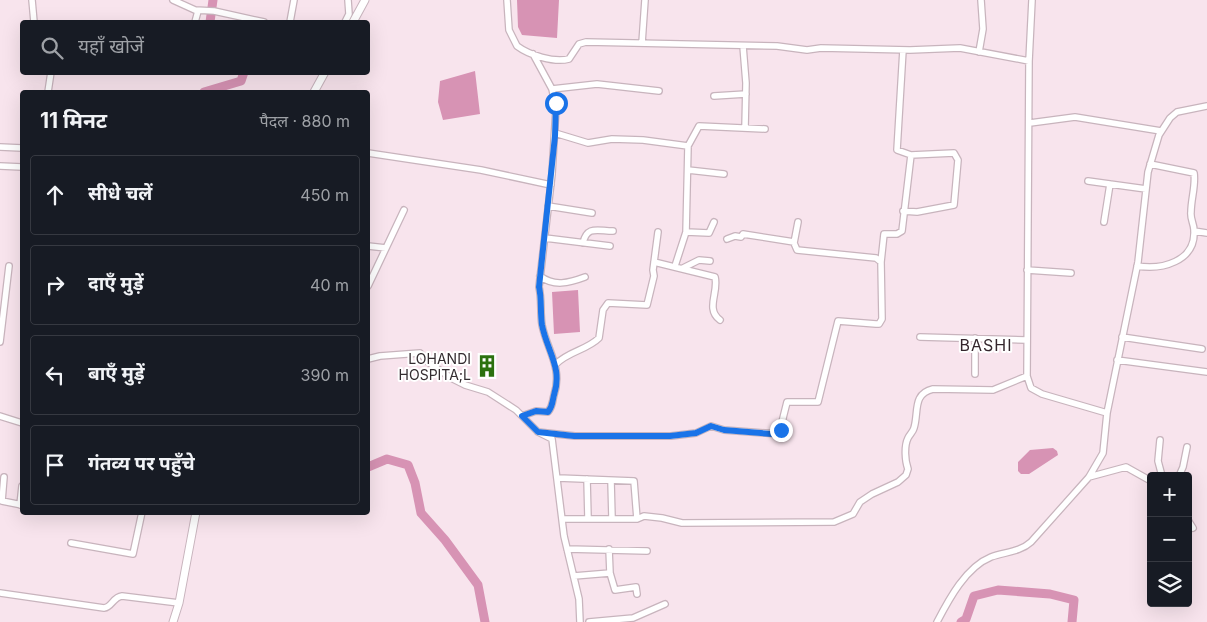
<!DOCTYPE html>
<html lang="hi">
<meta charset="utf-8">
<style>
:root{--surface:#171b24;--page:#242831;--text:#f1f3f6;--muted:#9ea1a6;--line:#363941}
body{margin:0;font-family:Inter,"Noto Sans Devanagari",sans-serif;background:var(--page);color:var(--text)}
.controls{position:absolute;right:15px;bottom:15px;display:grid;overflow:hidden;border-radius:5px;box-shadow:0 5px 20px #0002}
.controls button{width:45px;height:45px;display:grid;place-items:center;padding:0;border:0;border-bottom:1px solid var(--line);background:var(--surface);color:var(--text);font:25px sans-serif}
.stop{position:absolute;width:15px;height:15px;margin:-11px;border:4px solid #1a73e8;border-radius:50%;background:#fff}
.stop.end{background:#1a73e8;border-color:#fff;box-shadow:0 1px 5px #0008}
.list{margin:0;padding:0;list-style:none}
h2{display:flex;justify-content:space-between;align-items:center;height:65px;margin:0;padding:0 20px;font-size:21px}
h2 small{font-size:16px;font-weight:400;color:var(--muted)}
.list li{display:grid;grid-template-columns:32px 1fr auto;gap:15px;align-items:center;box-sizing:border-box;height:80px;margin:0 10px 10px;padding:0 10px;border:1px solid var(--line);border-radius:5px}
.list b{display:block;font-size:19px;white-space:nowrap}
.list em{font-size:16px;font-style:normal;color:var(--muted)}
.icon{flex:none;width:28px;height:28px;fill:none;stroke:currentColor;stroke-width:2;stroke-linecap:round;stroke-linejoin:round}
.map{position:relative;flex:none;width:1207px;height:622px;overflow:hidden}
.search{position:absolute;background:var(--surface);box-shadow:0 5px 20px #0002;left:20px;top:20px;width:350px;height:55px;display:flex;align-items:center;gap:12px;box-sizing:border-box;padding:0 18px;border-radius:5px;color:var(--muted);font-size:19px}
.panel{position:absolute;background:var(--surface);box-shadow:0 5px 20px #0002;left:20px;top:90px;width:350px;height:425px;border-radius:5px}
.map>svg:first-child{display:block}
</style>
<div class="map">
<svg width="1207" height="622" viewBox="0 0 1207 622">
<rect width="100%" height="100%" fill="#f8e4ed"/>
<path fill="#d793b4" d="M517,0H559L557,38L522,35L518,27Z
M475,71L480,114L443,120L438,102L440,81Z
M578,290L580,332L554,334L552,292Z
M1053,448L1057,451L1058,455L1029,474H1021L1018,471V462L1030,450Z"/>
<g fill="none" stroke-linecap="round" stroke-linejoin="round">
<path stroke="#d793b4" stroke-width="9" d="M210,22L213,0
M204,92L241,81L244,72
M368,467L387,459L408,465L415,483L421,513L445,540L478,585L485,622
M961,622L966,619L974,596L998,590L1050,594L1074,600L1072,622"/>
<defs>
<path id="minor" d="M32,0L34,22
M173,0L195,10L214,11L264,22
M507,0L509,30L517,46C529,55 554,63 569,59L579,44L586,42L777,46L807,50L821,48L910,50L960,48L1029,61
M1032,0L1029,61L1027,376L1031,388L1042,394L1107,413
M195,22L198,11
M290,22L294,0
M345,22L349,14L348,0
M642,43L645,0
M743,46L746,83L745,128
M903,50L897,150L911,155L954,153L958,160L954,205L917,212L903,211
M979,52L983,29L981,0
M552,89L597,84L659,91
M48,92L51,72
M714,96L746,94
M1030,123L1075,117L1161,131
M555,133L588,143L612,139L643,140L688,146L686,233
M688,146L699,126L765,129
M0,147L22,148
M368,153L481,170L551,185
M0,166L22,167
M688,170L724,174
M1088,181L1146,189
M548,206L592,213
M1104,222L1110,184
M1194,231L1207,233
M545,238L610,246
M727,239L735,236L741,237L743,234L794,242
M583,243C587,225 598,231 613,231
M368,246L386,248
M654,262L715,277C719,292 705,309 720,320
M881,262L884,234H897L902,231L911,155
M675,266L686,232L709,233L714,222
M1137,266C1161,270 1196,262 1194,230C1194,224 1190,219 1191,212C1191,199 1196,185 1194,173L1150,164
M683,268L699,260L710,261
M1027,270L1071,273
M540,276C554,287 569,283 585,277
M368,286L404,210
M920,337L1026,340
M1122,337L1202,349
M975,338V374
M0,342L9,266
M368,359L380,356L420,353L428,362L451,378L465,385L488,392L516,410L538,432L552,439L564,536L579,599L580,622
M1117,360L1207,372
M556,364C569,351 587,350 599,338L603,310L608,303L647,305L654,276L653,270L658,232
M0,416L22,423
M522,416L536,411L548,412C553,406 552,402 554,395C563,368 547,350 542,325C540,312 542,300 539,287L552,174L556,108L552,89L533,54
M538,432L575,436H671L696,433L711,426L724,430L779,434L787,402H818L838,321L876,324H879L882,319L881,262L876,258L797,250L794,243L798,222
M1160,440L1158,461L1162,476
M1179,476L1183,467L1187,447
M4,477L2,501L22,505
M1089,477L1126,467L1151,481
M558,478L634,481L637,519
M587,479L588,518
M611,481L612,518
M20,505L22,486
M562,519H637L644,516L662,518L682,523L834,522L853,514L860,502L872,494L898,482L906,475L908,469C905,461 904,446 908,438C910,434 913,432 914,428C919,412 912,394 933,389L993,390L1027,376
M1188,520L1193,528
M71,543L133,554L142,512
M567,549L647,551
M609,549L610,573L615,590L636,587L637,594
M574,576L610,573
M0,593L104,608C112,607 113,597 122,596L179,603
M589,622L633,618L665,604
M937,622C949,599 966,567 991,557C1005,552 1020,552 1031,542L1089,477L1103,453L1107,413L1138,262L1148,172L1159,135L1170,118L1177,112L1207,106"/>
<path id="tertiary" d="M353,22L365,0
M314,92L325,72
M173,622L179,603L196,512"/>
</defs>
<use href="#minor" stroke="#c8b4bd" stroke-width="8"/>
<use href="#tertiary" stroke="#c8b4bd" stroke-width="9"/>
<use href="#minor" stroke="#fff" stroke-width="5.5"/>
<use href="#tertiary" stroke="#fff" stroke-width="7"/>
</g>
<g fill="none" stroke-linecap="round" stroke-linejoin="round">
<path stroke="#1a73e8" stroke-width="6" d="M556,103L555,136L539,287C542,299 540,312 542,325C547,351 563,368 554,395C552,402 553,406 548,412L536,411L522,416L538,432L574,436H670L696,433L711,426L724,430L772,434H779L781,430"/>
</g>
<defs>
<symbol id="building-bare" viewBox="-9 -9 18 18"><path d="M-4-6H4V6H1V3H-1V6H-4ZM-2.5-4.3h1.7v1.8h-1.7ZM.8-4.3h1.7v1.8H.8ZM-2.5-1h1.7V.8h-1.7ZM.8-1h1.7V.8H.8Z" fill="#2c710f" stroke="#fff" stroke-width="2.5" paint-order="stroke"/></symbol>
</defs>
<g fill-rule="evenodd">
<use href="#building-bare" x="471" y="350" width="32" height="32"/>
</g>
<g text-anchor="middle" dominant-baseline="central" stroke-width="4" stroke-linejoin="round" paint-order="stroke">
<g font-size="14" fill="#342c30" stroke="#fff" text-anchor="end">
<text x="471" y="358">LOHANDI<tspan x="471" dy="16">HOSPITA;L</tspan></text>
</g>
<g font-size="16" letter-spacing="1" fill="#34252c" stroke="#fff">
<text x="986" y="345">BASHI</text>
</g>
</g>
</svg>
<div class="controls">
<button>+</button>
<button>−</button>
<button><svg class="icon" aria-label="layers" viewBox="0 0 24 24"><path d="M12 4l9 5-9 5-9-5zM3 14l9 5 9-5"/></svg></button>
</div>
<div class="stop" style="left:556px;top:103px"></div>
<div class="stop end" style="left:781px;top:430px"></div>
<div class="search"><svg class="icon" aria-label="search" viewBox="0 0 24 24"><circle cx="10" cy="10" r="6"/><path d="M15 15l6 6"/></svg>यहाँ खोजें</div>
<section class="panel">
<h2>11 मिनट<small>पैदल · 880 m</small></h2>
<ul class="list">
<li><svg class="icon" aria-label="ahead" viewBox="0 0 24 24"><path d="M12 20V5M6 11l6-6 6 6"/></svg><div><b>सीधे चलें</b></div><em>450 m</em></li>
<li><svg class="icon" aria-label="right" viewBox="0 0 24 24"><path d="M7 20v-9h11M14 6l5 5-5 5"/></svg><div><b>दाएँ मुड़ें</b></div><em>40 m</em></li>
<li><svg class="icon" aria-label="left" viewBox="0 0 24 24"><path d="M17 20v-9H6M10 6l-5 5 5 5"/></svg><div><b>बाएँ मुड़ें</b></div><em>390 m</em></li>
<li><svg class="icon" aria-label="arrive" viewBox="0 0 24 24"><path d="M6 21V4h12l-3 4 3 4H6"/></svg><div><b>गंतव्य पर पहुँचे</b></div></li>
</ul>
</section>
</div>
